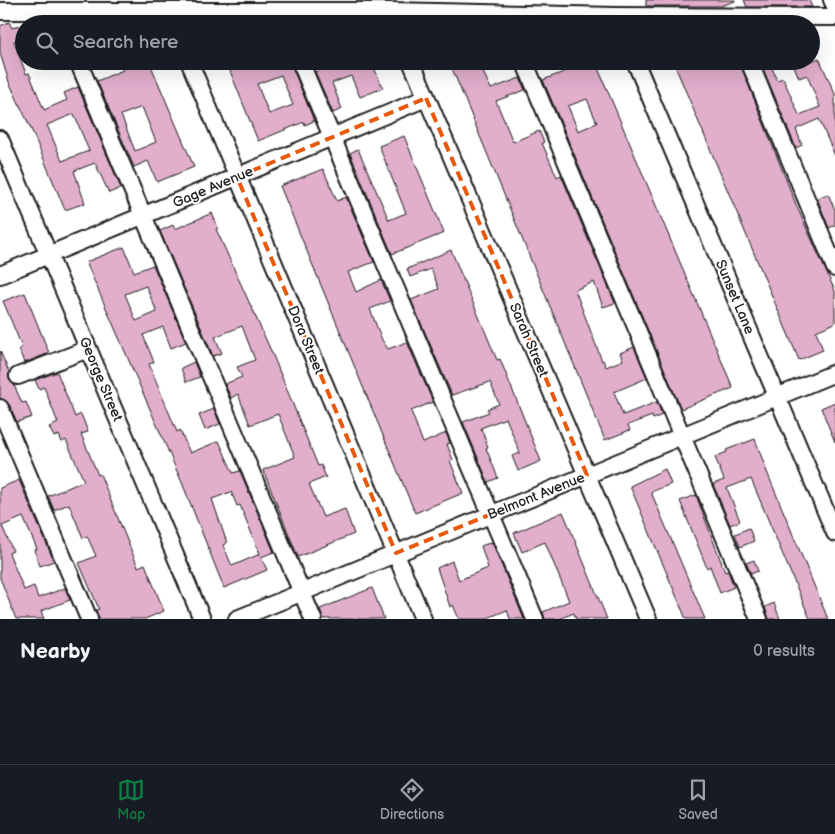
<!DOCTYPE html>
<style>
:root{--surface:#171b24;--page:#20242c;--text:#f1f3f6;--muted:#9ea1a6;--line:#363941;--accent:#0b8043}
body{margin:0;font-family:"Balsamiq Sans",sans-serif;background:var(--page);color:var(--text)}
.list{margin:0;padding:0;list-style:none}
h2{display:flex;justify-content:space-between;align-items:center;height:65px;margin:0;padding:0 20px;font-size:21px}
h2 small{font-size:16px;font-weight:400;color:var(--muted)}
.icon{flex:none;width:28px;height:28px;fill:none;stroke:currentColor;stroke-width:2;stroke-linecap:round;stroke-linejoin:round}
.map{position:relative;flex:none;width:835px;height:619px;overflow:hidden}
.search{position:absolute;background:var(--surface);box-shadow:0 5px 20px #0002;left:15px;right:15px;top:15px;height:55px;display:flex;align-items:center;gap:12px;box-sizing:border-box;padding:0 18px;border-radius:28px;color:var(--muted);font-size:19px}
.sheet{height:145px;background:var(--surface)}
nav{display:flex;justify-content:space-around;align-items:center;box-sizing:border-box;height:70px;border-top:1px solid var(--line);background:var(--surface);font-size:14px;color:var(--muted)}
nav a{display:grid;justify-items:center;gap:2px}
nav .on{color:var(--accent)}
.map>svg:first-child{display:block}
</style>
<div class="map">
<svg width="835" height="619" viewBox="0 0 835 619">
<rect width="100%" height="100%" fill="#fff"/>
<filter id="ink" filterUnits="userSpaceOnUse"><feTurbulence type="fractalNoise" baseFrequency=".02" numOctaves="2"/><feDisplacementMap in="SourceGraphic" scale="10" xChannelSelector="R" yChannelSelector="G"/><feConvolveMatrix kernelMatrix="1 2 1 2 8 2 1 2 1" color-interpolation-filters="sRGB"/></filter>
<g filter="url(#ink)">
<path fill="#e1aecc" stroke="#1c1c1c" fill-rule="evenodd" d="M646,0H735V1L721,6H646Z
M744,0H809L812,7H747Z
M9,22L12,28L19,25L23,37L14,41L26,74L29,73L44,110L67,100L64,93L78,87L121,188L109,193L95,163L74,171L85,203L65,210L32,131L9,82L0,53V26ZM74,114L89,151L62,161L47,125Z
M819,58L835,94V156L819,119L796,129L802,145L796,148L760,61H769L777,80L783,78L799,115L820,107L807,75L799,78L792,61H811Z
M120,61H149L194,167L157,182L148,161L134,167L97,81L123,70ZM142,107L156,142L135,151L121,115Z
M226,61H290L314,121L305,125L304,122L258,141ZM281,75L293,105L269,114L257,84Z
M327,61H371L383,88L360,97L351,76L332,83L342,109L333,113L315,72L329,66Z
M449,61H478L491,89L520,78L525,90L496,101L513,142L539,131L544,142L542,143L557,177L561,175L615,303L603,307L594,282L575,290L602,361L603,360L606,367L623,360L620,353L634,347L647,378L614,392L623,415L657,402L662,415L653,419L652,416L628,425L630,430L605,440Z
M565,61H595L733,388L681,409L543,80L569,70ZM587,99L597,123L578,131L568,106Z
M673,61H739L797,207L835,291V323L816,331L823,350L799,360Z
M404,136L444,233L392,254L350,153L358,149L389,220L406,213L379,146Z
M323,169L337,201L346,197L374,262L348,272L356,292L381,280L390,301L370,309L382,340L388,349L407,342L433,402L411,411L423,443L446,433L450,443L447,444L453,460L450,461L463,493L415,513L280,186Z
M828,194L835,210V225L829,228L817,198Z
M212,213L218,228L216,229L272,353L318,466L321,465L326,477L309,484L323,517L345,509L354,534L298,557L263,470L295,457L278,414L250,425L238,394L231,398L225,384L242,377L237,367L255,360L242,326L215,337L222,353L213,356L160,231L173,225L175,229Z
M124,247L134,272L153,265L186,342L171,348L163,327L143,335L154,362L149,364L177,432L180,430L190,453L219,441L233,473L240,471L274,552L261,557L267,570L224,588L183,485L86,262ZM146,286L157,312L136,321L125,294ZM231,492L237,506L240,505L260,554L232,566L223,545L227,543L212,499Z
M451,250L497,360L500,359L541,461L518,471L512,456L520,453L506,418L481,428L488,447L486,448L498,478L488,482L463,422L489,412L487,409L499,404L490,382L452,395L411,300L439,289L431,269L410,277L407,269Z
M25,293L49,353L24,363L19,349L22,347L3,301Z
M0,351L9,372V380L14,385L22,403L26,402L32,417L17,422L9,404L0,398Z
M194,362L200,377L186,382L181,368Z
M57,372L75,417L81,414L88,432L81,434L98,475L100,474L138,567L145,564L164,611L145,619H99L96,610L99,609L79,563L96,556L87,536L83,538L69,504L54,510L48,496L84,481L66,440L62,442L59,435L54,437L49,427L58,423L44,387L39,389L35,380Z
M835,402V442L821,408Z
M214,409L220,424L205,430L199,415Z
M755,439L767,472L828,619H810L751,479L727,488L740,521L730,525L713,484L724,480L715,457L727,452L726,450Z
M665,469L671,484L651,492L705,619H686L630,486Z
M19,480L54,561L40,566L34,550L37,549L23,517L2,526L13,551L9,553L24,590L34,586L38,598L65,588L70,600L41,611L44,619H16L0,578V488Z
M696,495L725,572L728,571L734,587L720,593L710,566L707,568L680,501Z
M563,512L571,531L607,619H576L574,613L559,619H545L543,612L569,601L545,542L522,552L514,533Z
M749,528L754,541L740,547L735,534Z
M492,542L524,619H510L507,610L485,619H459L453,605L450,607L437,568L452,561L459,580L488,568L481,546Z
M754,560L758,571L751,574L746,563Z
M372,588L384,619H323L320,609Z
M774,603L780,619H769L765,607Z"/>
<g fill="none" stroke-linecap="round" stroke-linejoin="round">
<defs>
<path id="minor" d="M832,0L835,6
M0,11H390L616,16L835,17
M78,61L313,619
M189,61L423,619
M300,61L535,619
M411,61L648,619
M524,61L759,619
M635,61L835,533
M749,61L835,268
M0,139L202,619
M0,275L426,98
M18,376L88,349
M0,408L89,619
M237,619L835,373"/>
</defs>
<use href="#minor" stroke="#1c1c1c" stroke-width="20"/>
<use href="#minor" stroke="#fff" stroke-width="16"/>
</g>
</g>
<path fill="none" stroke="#e8590c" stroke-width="4" stroke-dasharray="10 6" stroke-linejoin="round" d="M426,98L587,475L396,553L237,177Z"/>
<g text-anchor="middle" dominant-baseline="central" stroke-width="4" stroke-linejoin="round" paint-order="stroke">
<g font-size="14" fill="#1c1c1c" stroke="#fff">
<text transform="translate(213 187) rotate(-23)">Gage Avenue</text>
<text transform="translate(735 297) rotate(67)">Sunset Lane</text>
<text transform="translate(306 340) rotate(67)">Dora Street</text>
<text transform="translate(529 340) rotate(67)">Sarah Street</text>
<text transform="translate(101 379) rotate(67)">George Street</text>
<text transform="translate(536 496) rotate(-22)">Belmont Avenue</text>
</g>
</g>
</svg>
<div class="search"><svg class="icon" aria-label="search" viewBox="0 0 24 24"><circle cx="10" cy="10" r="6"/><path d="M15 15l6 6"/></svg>Search here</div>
</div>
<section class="sheet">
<h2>Nearby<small>0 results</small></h2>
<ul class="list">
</ul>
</section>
<nav>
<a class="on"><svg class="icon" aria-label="map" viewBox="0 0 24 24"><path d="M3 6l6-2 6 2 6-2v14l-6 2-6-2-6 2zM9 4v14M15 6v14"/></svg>Map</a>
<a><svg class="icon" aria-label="directions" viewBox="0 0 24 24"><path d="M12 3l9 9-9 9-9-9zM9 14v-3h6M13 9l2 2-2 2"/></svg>Directions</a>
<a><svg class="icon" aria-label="saved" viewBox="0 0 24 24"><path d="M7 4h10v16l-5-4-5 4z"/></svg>Saved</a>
</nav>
